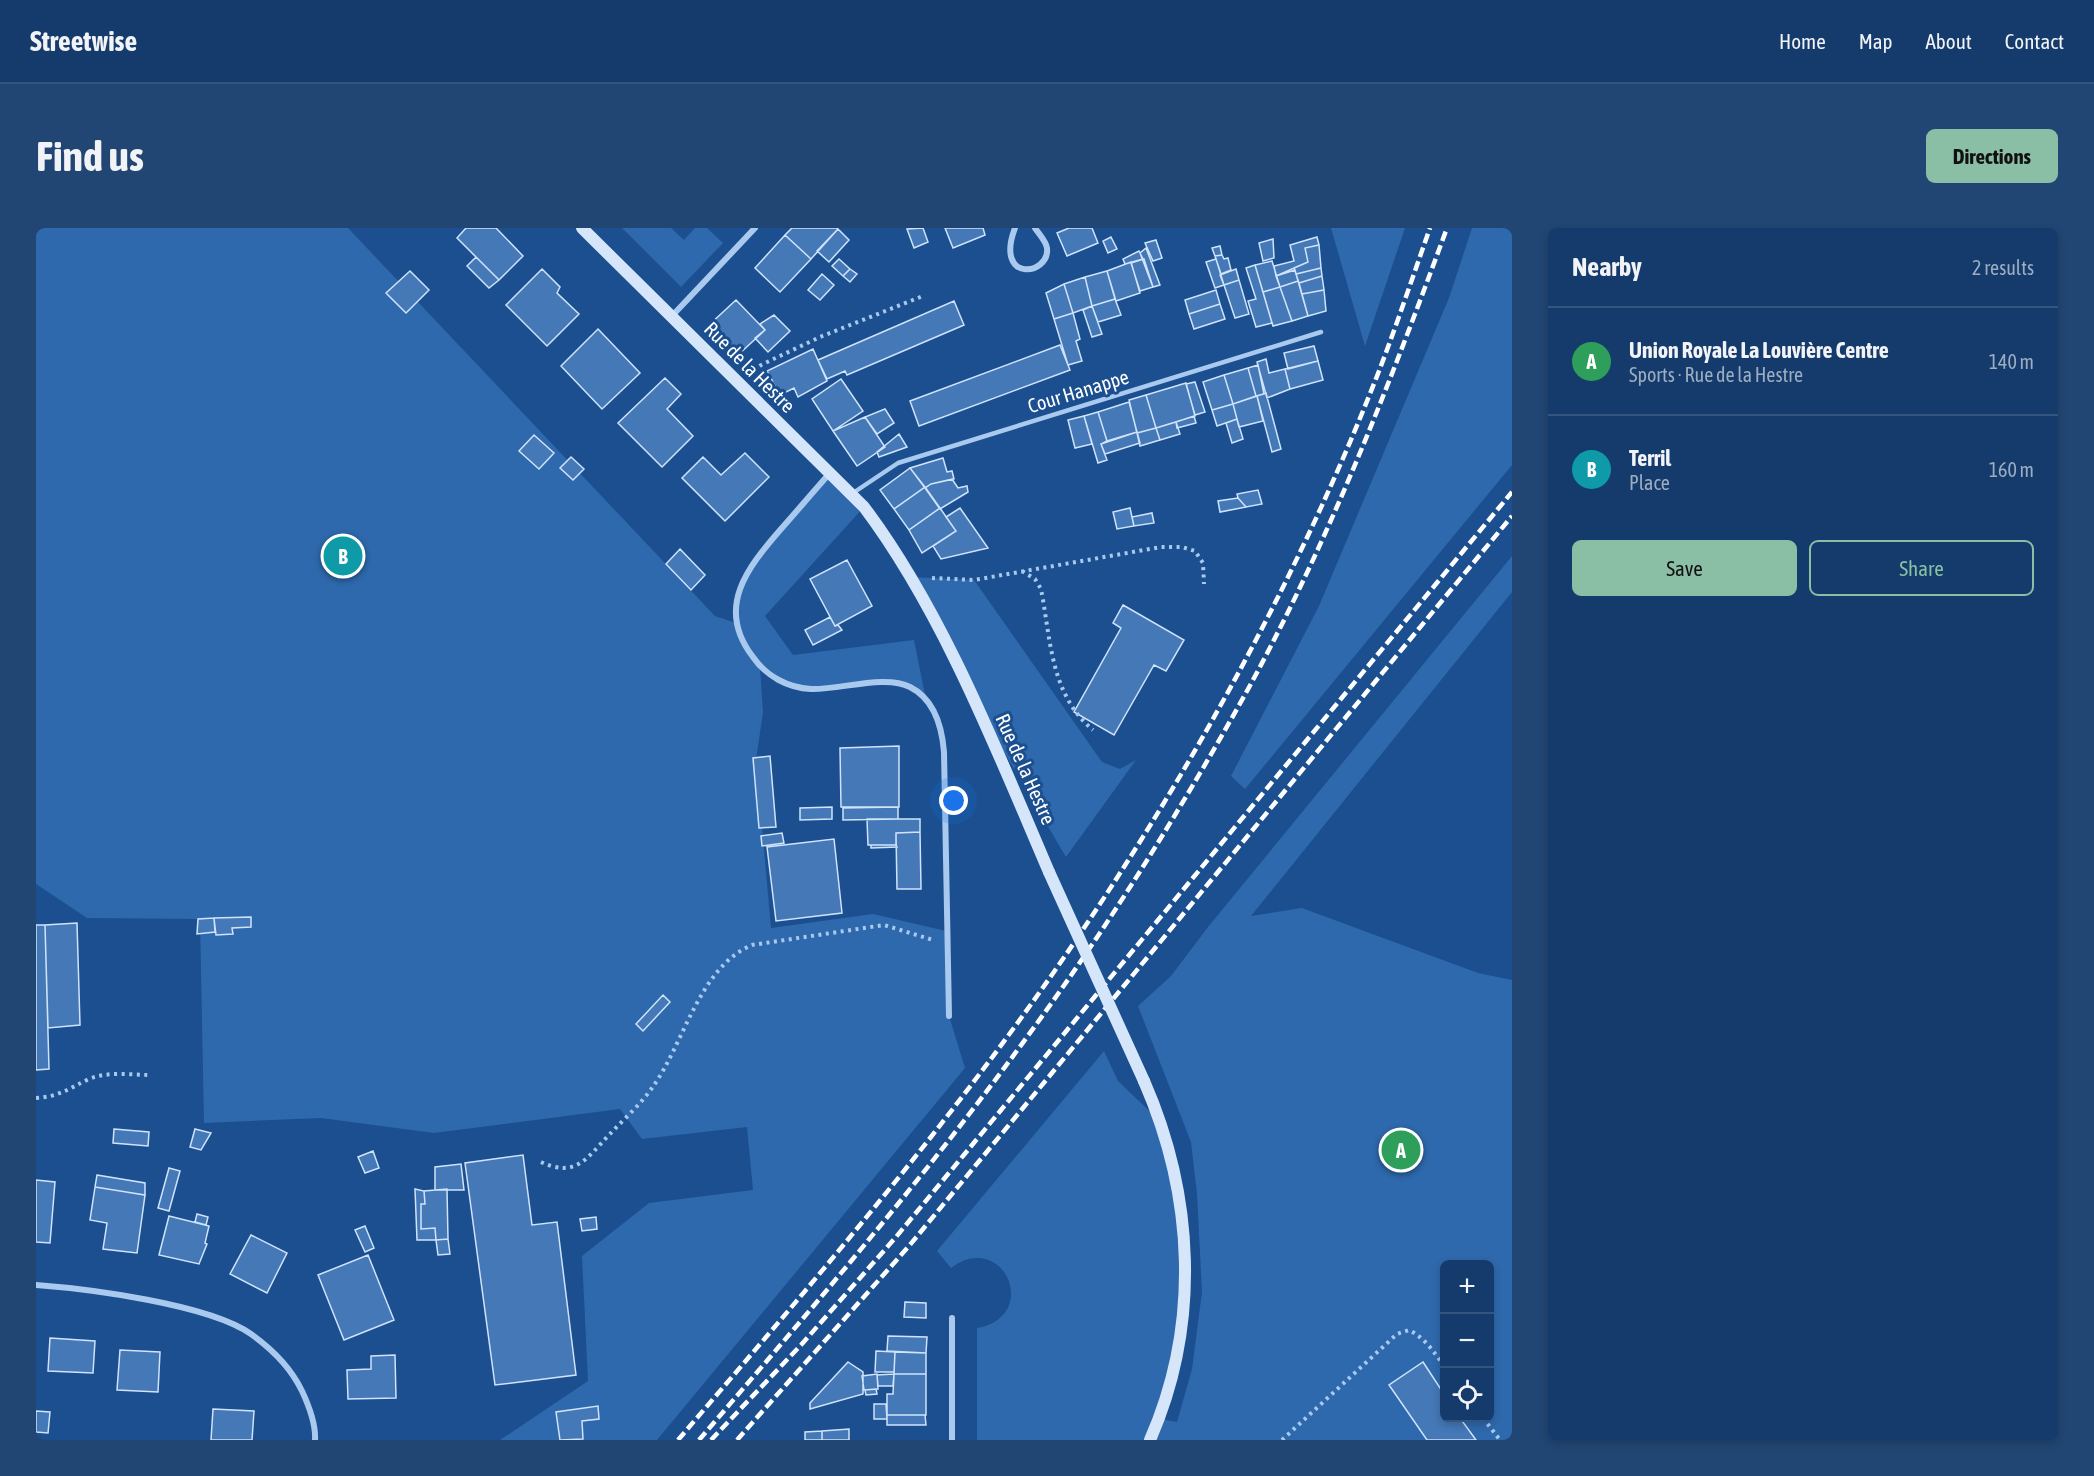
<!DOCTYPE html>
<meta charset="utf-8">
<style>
:root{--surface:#143b6b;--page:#214673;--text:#f1f3f6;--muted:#9dadc1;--line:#33557e;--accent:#8abfa5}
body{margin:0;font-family:"Asap Condensed",sans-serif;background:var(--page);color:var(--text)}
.controls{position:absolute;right:18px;bottom:18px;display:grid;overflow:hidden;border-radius:9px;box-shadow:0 3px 9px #0003}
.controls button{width:54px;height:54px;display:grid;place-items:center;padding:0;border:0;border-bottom:2px solid var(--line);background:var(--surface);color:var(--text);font:30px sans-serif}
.you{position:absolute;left:918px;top:573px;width:21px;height:21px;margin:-15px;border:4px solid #fff;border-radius:50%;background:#1a73e8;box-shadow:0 0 0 9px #1a73e833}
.badge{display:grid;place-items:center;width:39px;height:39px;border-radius:50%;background:var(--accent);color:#fff;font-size:20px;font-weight:700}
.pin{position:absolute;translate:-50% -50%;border:3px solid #fff;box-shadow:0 2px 6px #0006}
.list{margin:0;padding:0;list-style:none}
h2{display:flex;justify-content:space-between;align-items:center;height:78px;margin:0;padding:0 24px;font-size:26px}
h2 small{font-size:20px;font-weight:400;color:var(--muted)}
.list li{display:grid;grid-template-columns:39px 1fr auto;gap:18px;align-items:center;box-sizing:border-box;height:108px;padding:0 24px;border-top:2px solid var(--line)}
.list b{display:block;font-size:22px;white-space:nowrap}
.list p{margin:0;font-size:20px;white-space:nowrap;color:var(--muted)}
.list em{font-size:20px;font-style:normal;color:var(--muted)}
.actions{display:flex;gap:12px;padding:18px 24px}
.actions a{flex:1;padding:14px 0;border:2px solid var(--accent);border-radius:9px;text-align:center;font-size:21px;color:var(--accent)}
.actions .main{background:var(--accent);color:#111}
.icon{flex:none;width:33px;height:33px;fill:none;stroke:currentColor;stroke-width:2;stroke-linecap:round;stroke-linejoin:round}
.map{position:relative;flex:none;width:1476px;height:1212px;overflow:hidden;border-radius:9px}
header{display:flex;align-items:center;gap:36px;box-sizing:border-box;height:84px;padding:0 30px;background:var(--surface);border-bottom:2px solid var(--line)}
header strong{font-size:28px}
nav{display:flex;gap:33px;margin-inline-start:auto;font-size:21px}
.intro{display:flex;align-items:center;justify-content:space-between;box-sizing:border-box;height:144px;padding:0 36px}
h1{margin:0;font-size:42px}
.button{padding:15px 27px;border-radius:9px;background:var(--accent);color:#111;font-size:21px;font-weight:700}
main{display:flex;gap:36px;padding:0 36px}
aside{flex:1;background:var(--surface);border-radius:9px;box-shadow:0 3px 9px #0003}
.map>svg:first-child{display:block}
</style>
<header>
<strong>Streetwise</strong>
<nav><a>Home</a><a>Map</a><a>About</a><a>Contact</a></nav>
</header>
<div class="intro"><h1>Find us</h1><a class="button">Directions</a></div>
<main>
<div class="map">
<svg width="1476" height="1212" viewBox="0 0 1476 1212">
<rect width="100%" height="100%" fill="#1b4f8f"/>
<path fill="#2e69ad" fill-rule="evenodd" d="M0,0H312L679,388L700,395V378L710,345L793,246L828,279L729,388L757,427L878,412L889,467L857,454L791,460L755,458L724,439L727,484L720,532L735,700L837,686L910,703L913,788L929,840L621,1212H464L552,1153L546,1028L613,975L717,962L711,899L606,911L584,881L398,905L285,890L168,895L164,691L51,690L0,656Z
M586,0H635L648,12L659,0H671L687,15L645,59Z
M1295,0H1369L1329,118Z
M1436,0H1476V237L1209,561L1195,548L1283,378L1413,70Z
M1476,328V364L1215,688L1266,680L1442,745L1476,752V1212H941V1100C1006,1088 967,1001 915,1040L901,1023L1068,823L1082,853L1127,896L1149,1047L1124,1191L1141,1194L1156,1141L1166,1064L1161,966L1155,914L1102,778L1135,748L1172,699ZM1408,1036H1454V1190H1408Z
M874,349L938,352L1066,534L1084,541L1100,532L1030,629L941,478Z"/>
<path fill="#4478b7" stroke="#cfe3fa" stroke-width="1.5" d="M430,0H460L487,28L463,52L421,10Z
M756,0H801L802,1L775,31L749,7Z
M887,0L892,14L878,20L871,1Z
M909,0H947L949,7L917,20Z
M1033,0H1056L1062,15L1031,28L1021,5Z
M802,1L813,12L793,34L781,23Z
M749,7L775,31L744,64L719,40Z
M1075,9L1081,21L1072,25L1067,13Z
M1281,9L1283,17L1269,20L1272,34L1240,48L1238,38L1258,33L1254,17Z
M1237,11L1238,30L1227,33L1223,15Z
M1120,12L1126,30L1117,33L1109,15Z
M1283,17L1285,40L1260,46L1258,40L1272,34L1269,20Z
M1184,18L1186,27L1179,28L1176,20Z
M1110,20L1124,57L1117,59L1104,25Z
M1103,23L1107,31L1089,36L1087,31Z
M1186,27L1188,31L1192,30L1195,42L1185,46L1179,28Z
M440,29L463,52L453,60L431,38Z
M803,31L814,41L807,48L796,38Z
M1108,31L1117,59L1104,63L1095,35Z
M1180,31L1188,57L1179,60L1170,34Z
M1236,33L1244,59L1227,64L1219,37Z
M1095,34L1104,65L1080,73L1071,43Z
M1219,37L1236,95L1220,99L1212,73L1220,71L1210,40Z
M1285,40L1286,48L1263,55L1260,46Z
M506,41L524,59L521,65L543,86L511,118L470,77Z
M814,41L821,46L814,54L807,48Z
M1200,41L1203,52L1188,57L1184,47Z
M1259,42L1262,53L1244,59L1240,48Z
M374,43L393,62L370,85L350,65Z
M1071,43L1079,71L1056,78L1049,49Z
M786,46L798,57L784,72L772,62Z
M1286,48L1288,62L1266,66L1263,55Z
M1049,49L1056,78L1037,85L1028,56Z
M1203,52L1213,86L1199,90L1188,57Z
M1262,53L1272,88L1256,93L1244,59Z
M1028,56L1037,85L1018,91L1010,65Z
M1244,59L1256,93L1237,98L1227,64Z
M1180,62L1184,76L1153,86L1149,72Z
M1288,62L1290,83L1272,88L1266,66Z
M1079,71L1085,87L1062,94L1056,78Z
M700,72L729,102L702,127L673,97Z
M918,73L928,97L811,147L809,143L791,151L782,132Z
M1184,76L1189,91L1158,101L1153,86Z
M1056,78L1066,106L1056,109L1047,82Z
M1037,85L1044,111L1040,113L1046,133L1032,137L1018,91Z
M738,87L754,103L732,124L719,110L729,102L724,96Z
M562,101L604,145L566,181L525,138Z
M1024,117L1034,142L883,198L874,173Z
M1278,118L1282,133L1252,141L1248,125Z
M777,121L791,153L762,169L758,160L744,167L731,143Z
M1230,131L1233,145L1249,141L1254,161L1231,170L1221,134Z
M1282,133L1287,152L1254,161L1249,141Z
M1222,137L1228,166L1220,168L1212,140Z
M1212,140L1220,168L1197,176L1188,147Z
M1188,147L1197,176L1176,182L1167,154Z
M629,150L645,166L631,181L657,208L626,239L582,195Z
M805,151L827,183L797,203L776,171Z
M1159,154L1169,184L1159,187L1150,156Z
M1150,155L1159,188L1120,200L1110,167Z
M1230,165L1245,221L1236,224L1221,168Z
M1110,167L1120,200L1101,205L1093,172Z
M1221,168L1227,193L1203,199L1197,176Z
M1093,174L1101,204L1071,213L1062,184Z
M1197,176L1201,191L1181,198L1176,182Z
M849,181L858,195L841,206L829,189Z
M1062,184L1071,213L1065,216L1071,232L1062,235L1048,188Z
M1048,188L1056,216L1039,220L1032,192Z
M1158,188L1160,195L1141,200L1140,194Z
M829,189L849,219L821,238L797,203Z
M1201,191L1207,211L1196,215L1190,195Z
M1140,194L1144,206L1124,212L1120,200Z
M1120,200L1124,212L1104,218L1101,205Z
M1101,204L1104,215L1069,226L1065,216Z
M863,206L871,219L843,229L841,224Z
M498,207L518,225L503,241L483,223Z
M709,225L733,249L689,293L646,250L667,229L685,247Z
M535,229L548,241L537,252L524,240Z
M907,230L911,244L916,243L918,251L895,256L889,260L874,240Z
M874,240L889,259L858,281L844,262Z
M916,251L922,260L931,258L932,264L904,281L889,260L895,256Z
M889,259L904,280L873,302L858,281Z
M1222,262L1226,276L1210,279L1202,270L1201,266Z
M1202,270L1210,279L1184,284L1182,273Z
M904,280L920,303L886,325L873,302Z
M924,280L952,320L905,331L897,318L920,303L910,289Z
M1094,280L1098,298L1081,301L1077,284Z
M1116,285L1118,295L1098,298L1096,289Z
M644,321L669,347L655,362L630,336Z
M811,332L836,378L799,398L774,351Z
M1087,377L1148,412L1130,443L1118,437L1078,507L1038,484L1085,400L1077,395Z
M794,389L799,398L802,397L806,402L777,417L769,402Z
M863,518V579H805L804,520Z
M734,528L740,599L723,600L717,530Z
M796,579V591L764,592V580Z
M862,579V591L807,592V580Z
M831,591H884V604L860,605V617H832Z
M884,604L885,661H861L860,605Z
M746,605L748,615L726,618L725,608Z
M798,611L806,685L740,693L731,619Z
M835,617H860L861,619L835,620Z
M215,689V699L196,700L197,706L180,707L178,690Z
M178,690L179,704L161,706L162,691Z
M41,695L44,797L12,800L9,697Z
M0,697H9L13,841L0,842Z
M627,767L634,774L607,803L600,796Z
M78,901L113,904L112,918L77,915Z
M159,901L175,905L165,922L154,919Z
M337,923L343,940L329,945L322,929Z
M487,927L496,997L521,994L540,1147L459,1157L429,935Z
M425,936L428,962H399V939Z
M133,940L144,943L133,983L122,980Z
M61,947L109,955V967L59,959Z
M0,952L19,954L14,1015L0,1014Z
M59,959L109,967L101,1025L67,1021L71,995L54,992Z
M379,961L388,963L389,976H385V1001L399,1000L400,1012H381Z
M411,961L412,1011L400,1012L399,1000L385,1001V976H389L388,963Z
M161,986L172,989L170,997L159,994Z
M133,988L173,998L169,1015L171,1016L163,1036L123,1027Z
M560,989L561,1001L546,1003L544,991Z
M329,998L338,1020L329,1024L319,1002Z
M215,1007L251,1025L231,1065L194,1046Z
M412,1011L414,1026L402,1027L400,1012Z
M332,1027L358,1092L308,1112L282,1047Z
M869,1074L890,1075V1090L868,1089Z
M852,1108L891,1109L890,1125L851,1123Z
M14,1110L59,1113L57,1145L12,1143Z
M84,1122L124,1124L122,1164L81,1162Z
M840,1123L859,1124L858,1144H839Z
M859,1124L890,1125V1146H858Z
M359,1127L360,1170L312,1171L311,1142L335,1141V1128Z
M812,1134L827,1144V1166L774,1181V1175Z
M1387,1134L1408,1166V1190H1424L1440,1212H1391L1360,1167L1353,1157Z
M841,1146L842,1161L828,1162L826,1148Z
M858,1146H890V1187H851V1166H857Z
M858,1146L857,1158H842L841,1147Z
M840,1161L841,1166L830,1167L829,1162Z
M838,1176H850L851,1191H838Z
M562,1178L563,1191L546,1193L547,1211L524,1212L520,1184Z
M177,1181L218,1183L216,1212H175Z
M0,1183L14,1184L12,1205L0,1204Z
M851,1187H889L890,1197H851Z
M813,1201V1212H786V1203Z
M786,1203V1212H769V1204Z"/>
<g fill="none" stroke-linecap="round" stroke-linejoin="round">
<path stroke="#a9c9ee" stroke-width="4" stroke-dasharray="3 4.5" stroke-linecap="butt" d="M718,143L725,137L784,109L887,68
M986,343L999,351L1005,361C1015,412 1014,466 1057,502
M896,350L938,352L1125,319H1146L1159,323L1167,335L1168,356
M0,870C22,869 34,860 53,851C72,843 95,847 115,847
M505,934C540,950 550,931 573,907C587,892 604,877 616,860C648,816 663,739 716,717L848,697L897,712
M1447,1190L1464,1212
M1246,1212L1361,1106L1373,1102C1389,1110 1398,1124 1408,1138"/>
<path stroke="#a9c9ee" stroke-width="4.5" d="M817,265L862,235L1285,104"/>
<path stroke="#a9c9ee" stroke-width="6" d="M979,0C958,55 1014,48 1011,20C1010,13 1003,6 999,0
M635,89L719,0
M793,246C777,264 761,283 745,301C711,340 679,380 717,429C730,448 752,460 775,461C804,462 849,446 874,459C898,471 906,499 908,524L913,788
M0,1057C53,1061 172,1076 215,1106C236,1121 255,1140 266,1163C273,1178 280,1196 279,1212
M916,1212V1090"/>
<path stroke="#d6e6fa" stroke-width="12" d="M546,0L828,279C907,384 961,523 1013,644
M1108,853C1158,967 1165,1096 1114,1212"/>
<path stroke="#fff" stroke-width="4.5" stroke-dasharray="10 4.5" stroke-linecap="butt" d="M642,1212C786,1044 931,876 1054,691C1168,520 1268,335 1343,143C1361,96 1377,48 1394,0
M663,1212C779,1077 895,942 999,798C1077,691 1147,578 1211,463C1292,315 1353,158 1411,0
M675,1212L765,1117L860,1009L1476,264
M701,1212L873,1018L1476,288"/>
<path stroke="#d6e6fa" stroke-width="12" d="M1013,644L1108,853"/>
</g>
<g text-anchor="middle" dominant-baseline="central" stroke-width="6" stroke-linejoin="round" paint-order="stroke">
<g font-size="20" fill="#fff" stroke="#1b4f8f">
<text transform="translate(714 139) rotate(45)">Rue de la Hestre</text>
<text transform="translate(1042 163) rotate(-17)">Cour Hanappe</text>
<text transform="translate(990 541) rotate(66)">Rue de la Hestre</text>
</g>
</g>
</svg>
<div class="controls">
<button>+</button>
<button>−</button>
<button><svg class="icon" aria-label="locate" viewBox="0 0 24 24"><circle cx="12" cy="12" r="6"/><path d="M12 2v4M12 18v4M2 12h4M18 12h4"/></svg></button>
</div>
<div class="you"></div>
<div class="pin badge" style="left:1365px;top:922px;background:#2e9e5b">A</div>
<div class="pin badge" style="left:307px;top:328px;background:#0f9aa8">B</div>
</div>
<aside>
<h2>Nearby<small>2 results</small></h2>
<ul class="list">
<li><span class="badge" style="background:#2e9e5b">A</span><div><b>Union Royale La Louvière Centre</b><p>Sports · Rue de la Hestre</p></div><em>140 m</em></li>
<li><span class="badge" style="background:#0f9aa8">B</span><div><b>Terril</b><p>Place</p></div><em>160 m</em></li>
</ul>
<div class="actions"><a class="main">Save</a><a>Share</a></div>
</aside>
</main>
